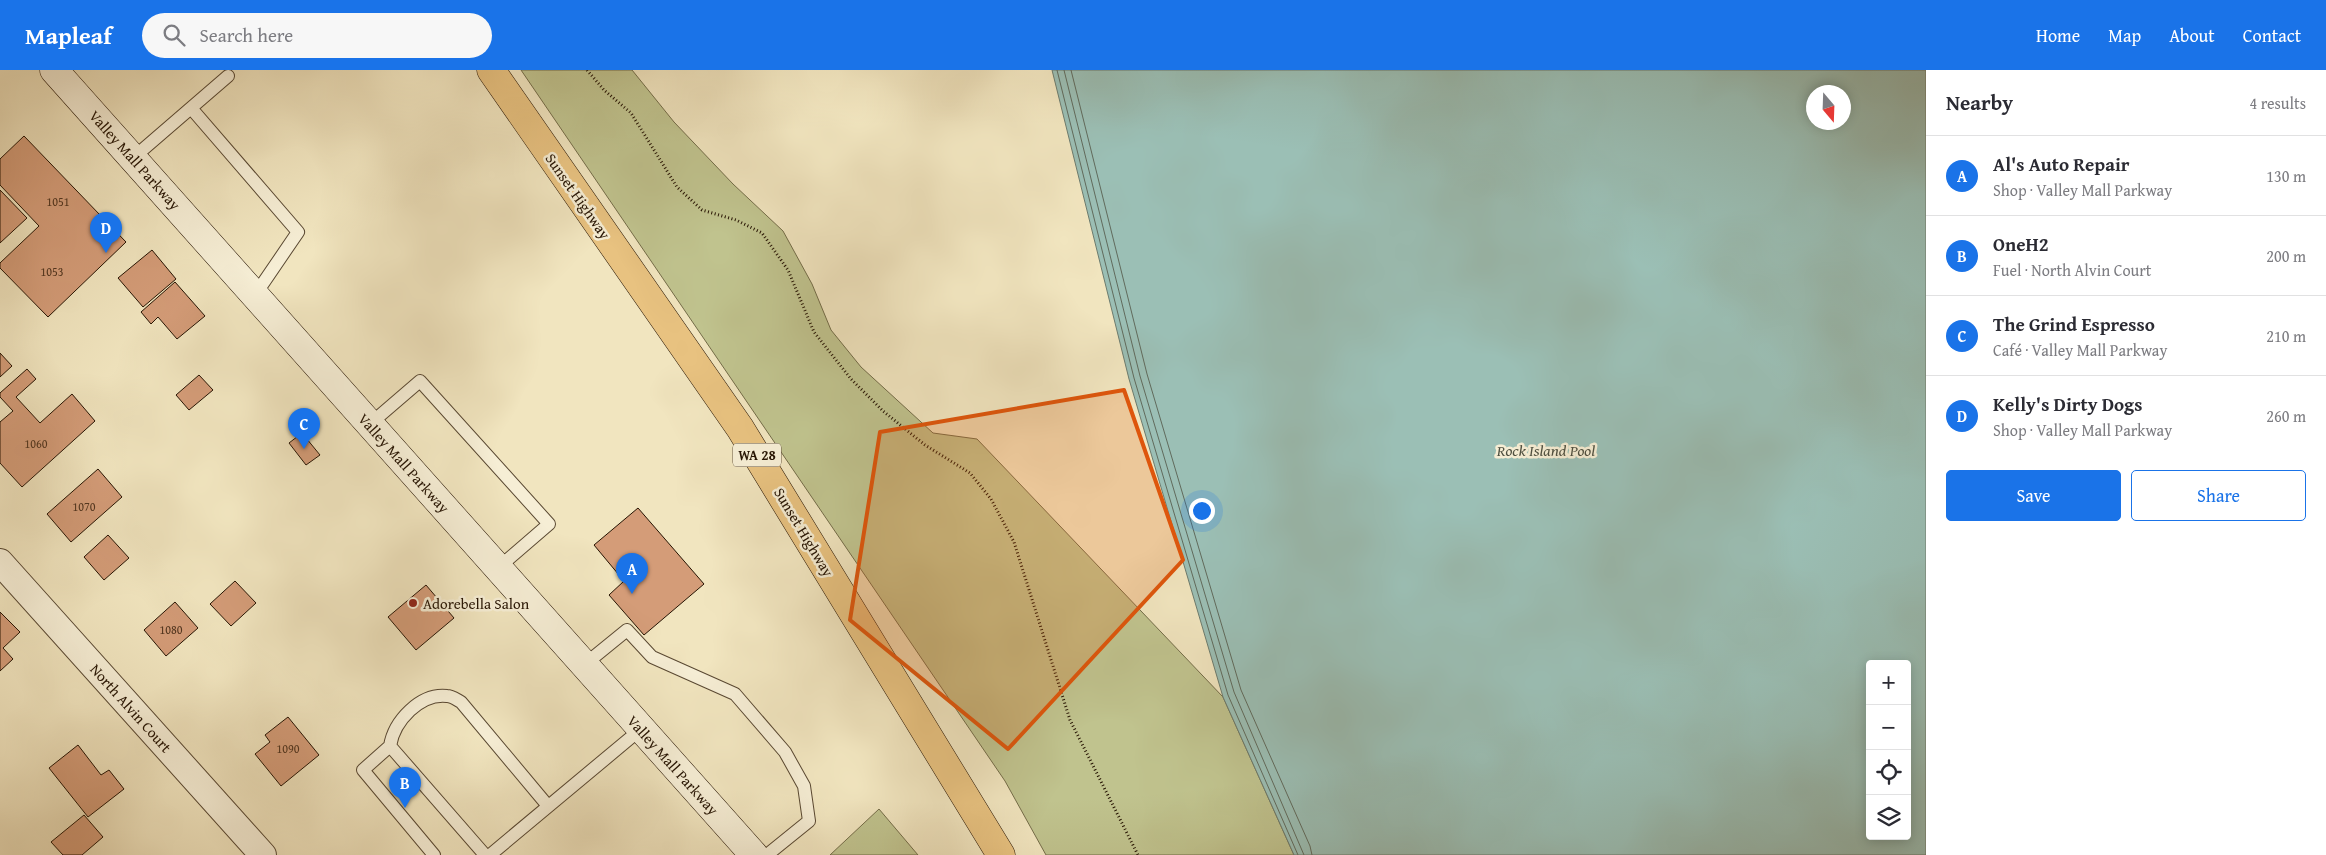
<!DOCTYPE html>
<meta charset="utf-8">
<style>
:root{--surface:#fff;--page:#f7f7f7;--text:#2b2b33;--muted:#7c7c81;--line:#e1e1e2;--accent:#1a73e8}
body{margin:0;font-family:"Gentium Book Plus",serif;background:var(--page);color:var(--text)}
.controls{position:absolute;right:15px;bottom:15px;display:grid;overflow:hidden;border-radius:5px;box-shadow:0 2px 12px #0003}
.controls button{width:45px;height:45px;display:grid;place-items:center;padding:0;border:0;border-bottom:1px solid var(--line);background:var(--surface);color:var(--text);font:25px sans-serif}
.compass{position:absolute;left:1806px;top:15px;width:45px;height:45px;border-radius:50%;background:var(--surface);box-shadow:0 2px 12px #0003;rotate:161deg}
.you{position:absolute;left:1201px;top:440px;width:18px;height:18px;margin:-12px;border:4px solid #fff;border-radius:50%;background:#1a73e8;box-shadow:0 0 0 8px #1a73e833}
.badge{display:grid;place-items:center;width:32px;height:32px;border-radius:50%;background:var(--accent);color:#fff;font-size:16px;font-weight:700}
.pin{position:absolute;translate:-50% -41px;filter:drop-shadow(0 1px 2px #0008)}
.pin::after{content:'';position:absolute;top:26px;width:18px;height:15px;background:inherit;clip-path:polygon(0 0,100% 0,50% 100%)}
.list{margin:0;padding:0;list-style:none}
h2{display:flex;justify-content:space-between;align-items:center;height:65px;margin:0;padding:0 20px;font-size:21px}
h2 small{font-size:16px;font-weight:400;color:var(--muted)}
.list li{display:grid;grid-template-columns:32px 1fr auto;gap:15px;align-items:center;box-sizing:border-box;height:80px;padding:0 20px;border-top:1px solid var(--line)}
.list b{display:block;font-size:19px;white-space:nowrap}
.list p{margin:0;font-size:16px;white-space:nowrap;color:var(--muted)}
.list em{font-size:16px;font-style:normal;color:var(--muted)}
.actions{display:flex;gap:10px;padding:15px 20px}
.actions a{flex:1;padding:11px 0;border:1px solid var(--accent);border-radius:5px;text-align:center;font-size:18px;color:var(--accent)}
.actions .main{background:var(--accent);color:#fff}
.icon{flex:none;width:28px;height:28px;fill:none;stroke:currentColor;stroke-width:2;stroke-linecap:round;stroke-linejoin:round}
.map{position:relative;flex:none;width:1926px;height:785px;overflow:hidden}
header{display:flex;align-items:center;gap:30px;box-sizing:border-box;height:70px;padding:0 25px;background:var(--accent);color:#fff}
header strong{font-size:24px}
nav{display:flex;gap:28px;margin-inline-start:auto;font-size:18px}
.search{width:350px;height:45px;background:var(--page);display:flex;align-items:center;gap:12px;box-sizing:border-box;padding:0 18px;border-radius:28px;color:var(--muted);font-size:19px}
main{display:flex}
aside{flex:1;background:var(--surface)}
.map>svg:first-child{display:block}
</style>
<header>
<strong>Mapleaf</strong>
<div class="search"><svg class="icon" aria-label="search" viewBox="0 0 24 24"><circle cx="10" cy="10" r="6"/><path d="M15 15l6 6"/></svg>Search here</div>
<nav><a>Home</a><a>Map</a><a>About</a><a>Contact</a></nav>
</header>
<main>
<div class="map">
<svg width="1926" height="785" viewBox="0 0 1926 785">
<rect width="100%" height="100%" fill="#f1e5bf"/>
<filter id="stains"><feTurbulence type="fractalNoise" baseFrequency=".004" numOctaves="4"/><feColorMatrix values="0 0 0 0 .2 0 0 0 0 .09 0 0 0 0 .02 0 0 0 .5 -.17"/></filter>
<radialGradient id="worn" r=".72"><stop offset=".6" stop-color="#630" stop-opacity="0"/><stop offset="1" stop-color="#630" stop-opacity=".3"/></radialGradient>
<path fill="#c0c38e" stroke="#736c48" d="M521,0H632L674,52L733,114L783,161L812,214L831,260L861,297L933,363L977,369L1223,627L1294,785H1046L1005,711Z
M879,739L918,785H830Z"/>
<path fill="#9bbfb5" stroke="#6c7b6e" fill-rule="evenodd" d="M1052,0H1926V785H1294L1223,627L1129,309ZM1814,22H1844V52H1814ZM1870,594H1907V766H1870Z"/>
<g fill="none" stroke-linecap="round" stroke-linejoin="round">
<path stroke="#606a5c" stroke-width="1" d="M1057,0L1134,308L1228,625L1298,785
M1064,0L1140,306L1234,622L1304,785
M1071,0L1147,304L1241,620L1310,776L1312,785"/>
</g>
<path fill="#d49c78" stroke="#261403" d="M24,66L126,172L48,247L0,198V193L39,156L0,115V89Z
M0,120L27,148L0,173Z
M152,180L176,209L143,237L118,208Z
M175,212L205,246L177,269L158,247L151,254L141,242Z
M0,283L12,296L0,307Z
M27,299L36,309L16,327L40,353L72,324L95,351L22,417L0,393V352L13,341L0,327V323Z
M199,305L213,320L189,340L176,325Z
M302,363L320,385L306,395L289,373Z
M98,399L122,427L71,472L47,444Z
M638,438L704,514L644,565L609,525L624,511L594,475Z
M108,465L129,488L104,510L84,487Z
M235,511L256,533L231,556L210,534Z
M426,515L454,548L416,580L388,547Z
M175,532L198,558L166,586L144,560Z
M0,542L20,562L3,578L13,589L0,601Z
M288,647L319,685L281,716L255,684L270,672L265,665Z
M78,675L101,705L109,700L124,719L88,747L49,698Z
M84,745L103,767L82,785H63L51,772Z"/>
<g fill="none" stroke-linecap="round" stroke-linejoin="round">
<defs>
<path id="lane" d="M191,38L298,162L255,225
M133,88L228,6
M370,354L420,311L549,454L498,498
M584,595L627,560L652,587L735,624L785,682L804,716L809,751L767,785
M390,676L363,700L434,785
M485,785L390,676C394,651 420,623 447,626C452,626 457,630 461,632L548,736
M490,785L641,659"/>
<path id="street" d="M0,492L263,785"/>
<path id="secondary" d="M54,0L754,785"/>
<path id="highway" d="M491,0L740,358L1001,785"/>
</defs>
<use href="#lane" stroke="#594832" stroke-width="14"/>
<use href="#street" stroke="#594832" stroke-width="28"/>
<use href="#secondary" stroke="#261403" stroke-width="29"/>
<use href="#highway" stroke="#261403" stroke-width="29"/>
<path stroke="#261403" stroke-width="3" stroke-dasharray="1 2.5" stroke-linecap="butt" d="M587,0L604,20L631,43L677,117L702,140L736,150L762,163L788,200L814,262L851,309L883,341L925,375L970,403L991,429L1014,472L1070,650L1138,785"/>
<use href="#lane" stroke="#f6eed5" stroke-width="12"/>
<use href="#street" stroke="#f6eed5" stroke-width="26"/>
<use href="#secondary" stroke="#f6eed5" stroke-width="28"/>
<use href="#highway" stroke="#e8c280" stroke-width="28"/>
</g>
<path fill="#de560c" fill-opacity="0.2" stroke="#de560c" stroke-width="4" stroke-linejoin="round" d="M1124,320L1183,490L1008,679L850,550L880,362Z"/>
<circle fill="#8f2418" stroke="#f6eed5" stroke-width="2" cx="413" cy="533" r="5"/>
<g text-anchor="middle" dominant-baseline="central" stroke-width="5" stroke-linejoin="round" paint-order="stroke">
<g font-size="12" fill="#523620">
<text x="58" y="131">1051</text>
<text x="52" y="201">1053</text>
<text x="36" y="373">1060</text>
<text x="84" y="436">1070</text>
<text x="171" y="559">1080</text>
<text x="288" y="678">1090</text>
</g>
<rect fill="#f6eed5" stroke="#645542" stroke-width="1" x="733" y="373.5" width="48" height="23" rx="4"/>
<g font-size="14" font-weight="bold" fill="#261403">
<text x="757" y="385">WA 28</text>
</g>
<g font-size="15" fill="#261403" stroke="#f6eed5">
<text transform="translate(135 90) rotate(48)">Valley Mall Parkway</text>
<text transform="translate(578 126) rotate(55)">Sunset Highway</text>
<text transform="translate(404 393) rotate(48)">Valley Mall Parkway</text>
<text transform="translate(804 462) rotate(59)">Sunset Highway</text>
<text transform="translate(131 638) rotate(48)">North Alvin Court</text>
<text transform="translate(673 695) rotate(48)">Valley Mall Parkway</text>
</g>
<g font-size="15" fill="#261403" stroke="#f6eed5" text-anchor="start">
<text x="423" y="533">Adorebella Salon</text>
</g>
<g font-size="16" font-style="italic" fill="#4f5041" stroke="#f6eed5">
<text x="1546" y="380">Rock Island Pool</text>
</g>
</g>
<rect width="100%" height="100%" filter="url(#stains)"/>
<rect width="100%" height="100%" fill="url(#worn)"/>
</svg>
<div class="controls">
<button>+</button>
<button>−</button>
<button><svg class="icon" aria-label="locate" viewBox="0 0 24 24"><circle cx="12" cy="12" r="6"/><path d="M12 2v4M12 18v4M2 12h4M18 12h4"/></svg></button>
<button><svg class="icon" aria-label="layers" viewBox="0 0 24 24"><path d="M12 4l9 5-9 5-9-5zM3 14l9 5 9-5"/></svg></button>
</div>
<svg class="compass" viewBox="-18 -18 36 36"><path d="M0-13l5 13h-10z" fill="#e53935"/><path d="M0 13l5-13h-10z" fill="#7c7c81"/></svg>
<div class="you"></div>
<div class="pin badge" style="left:632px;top:524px">A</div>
<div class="pin badge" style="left:405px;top:738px">B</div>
<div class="pin badge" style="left:304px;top:379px">C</div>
<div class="pin badge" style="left:106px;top:183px">D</div>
</div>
<aside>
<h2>Nearby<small>4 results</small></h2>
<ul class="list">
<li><span class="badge">A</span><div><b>Al's Auto Repair</b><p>Shop · Valley Mall Parkway</p></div><em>130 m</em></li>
<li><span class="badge">B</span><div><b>OneH2</b><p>Fuel · North Alvin Court</p></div><em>200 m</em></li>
<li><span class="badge">C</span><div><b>The Grind Espresso</b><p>Café · Valley Mall Parkway</p></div><em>210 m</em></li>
<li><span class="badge">D</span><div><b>Kelly's Dirty Dogs</b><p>Shop · Valley Mall Parkway</p></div><em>260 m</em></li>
</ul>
<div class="actions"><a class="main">Save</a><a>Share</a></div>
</aside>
</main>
